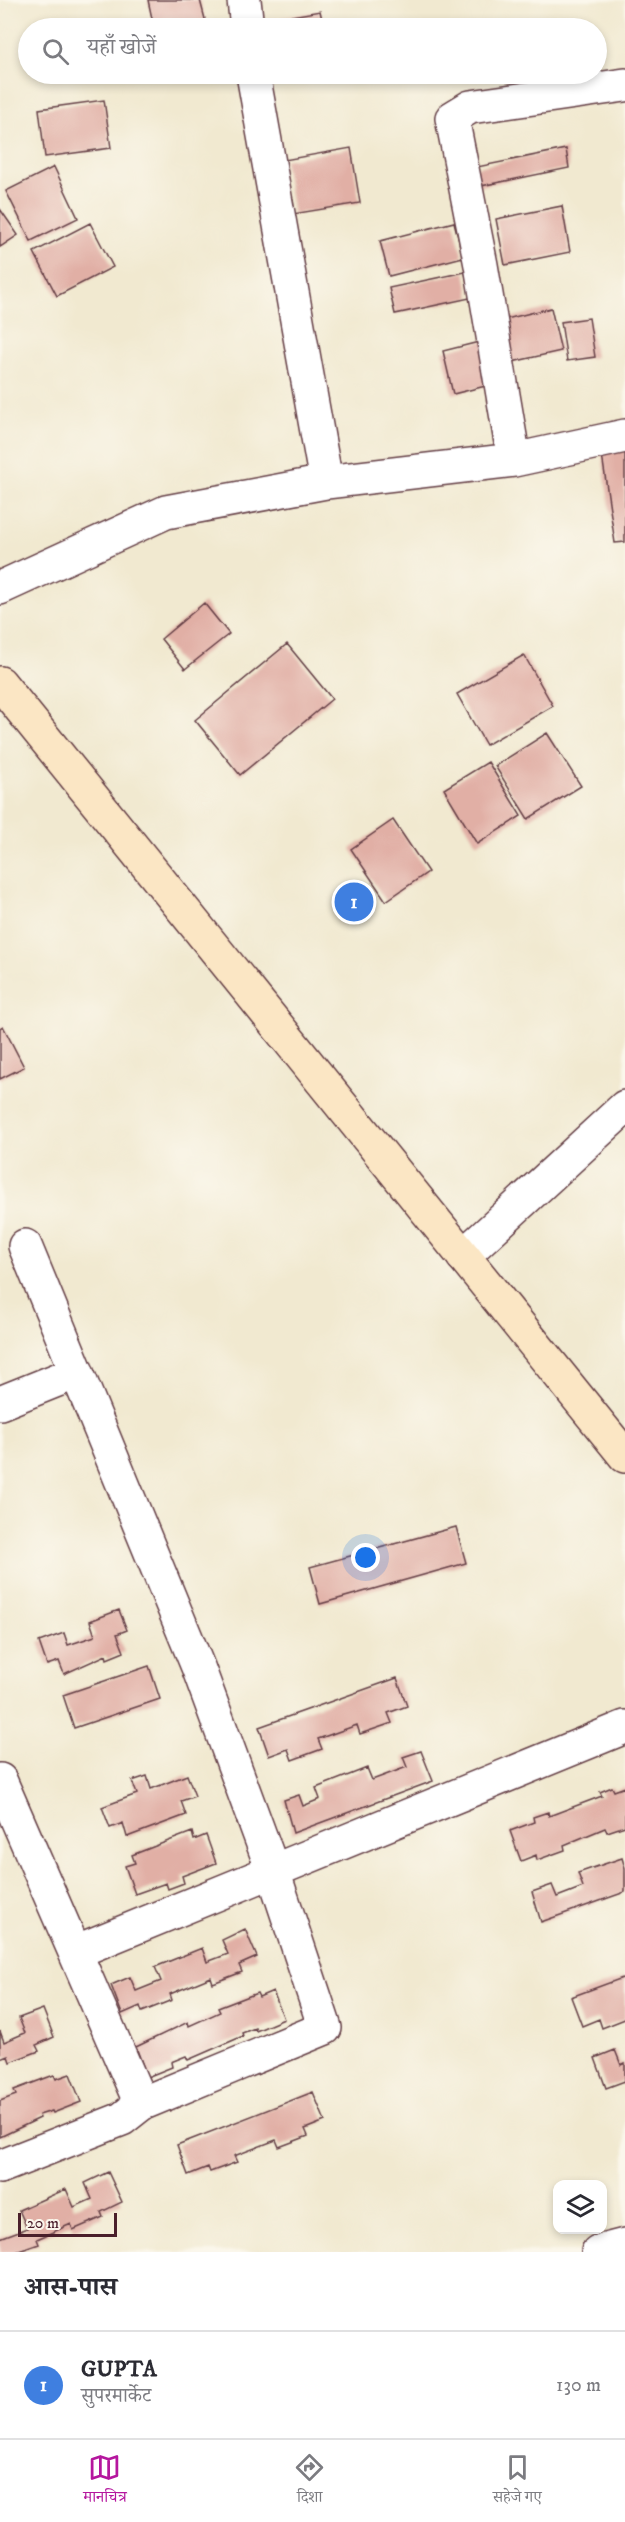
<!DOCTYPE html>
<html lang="hi">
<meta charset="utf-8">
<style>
:root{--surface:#fff;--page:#f7f7f7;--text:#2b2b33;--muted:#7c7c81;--line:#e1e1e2;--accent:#b5179e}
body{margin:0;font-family:"IM FELL DW Pica","Noto Serif Devanagari",serif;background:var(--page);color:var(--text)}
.controls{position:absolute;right:18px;bottom:18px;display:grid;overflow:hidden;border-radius:12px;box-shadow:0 3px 9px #0003}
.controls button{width:54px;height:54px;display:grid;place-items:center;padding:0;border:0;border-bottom:2px solid var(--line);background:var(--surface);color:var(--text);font:30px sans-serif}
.scale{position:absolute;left:18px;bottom:15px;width:99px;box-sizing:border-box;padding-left:6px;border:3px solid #4a1f2b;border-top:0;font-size:16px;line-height:21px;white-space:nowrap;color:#4a1f2b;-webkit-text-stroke:4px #fbf7ec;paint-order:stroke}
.you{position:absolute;left:366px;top:1558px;width:21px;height:21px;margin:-15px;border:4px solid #fff;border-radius:50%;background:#1a73e8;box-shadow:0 0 0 9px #1a73e833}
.badge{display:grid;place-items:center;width:39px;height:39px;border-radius:50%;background:var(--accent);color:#fff;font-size:20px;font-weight:700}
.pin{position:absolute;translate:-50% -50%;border:3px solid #fff;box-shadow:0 2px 6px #0006}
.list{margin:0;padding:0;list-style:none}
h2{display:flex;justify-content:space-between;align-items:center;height:78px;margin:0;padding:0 24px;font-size:26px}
h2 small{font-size:20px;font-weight:400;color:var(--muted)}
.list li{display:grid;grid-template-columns:39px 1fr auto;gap:18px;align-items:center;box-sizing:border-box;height:108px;padding:0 24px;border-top:2px solid var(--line)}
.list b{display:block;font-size:22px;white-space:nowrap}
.list p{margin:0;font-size:20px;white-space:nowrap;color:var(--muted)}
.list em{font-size:20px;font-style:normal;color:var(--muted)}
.icon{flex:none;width:33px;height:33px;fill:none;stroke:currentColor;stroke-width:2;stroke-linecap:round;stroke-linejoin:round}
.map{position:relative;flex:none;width:625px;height:2252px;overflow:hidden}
.search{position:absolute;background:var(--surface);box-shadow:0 3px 9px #0003;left:18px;right:18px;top:18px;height:66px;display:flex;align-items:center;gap:15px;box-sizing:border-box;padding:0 21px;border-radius:33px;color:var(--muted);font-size:22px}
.sheet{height:186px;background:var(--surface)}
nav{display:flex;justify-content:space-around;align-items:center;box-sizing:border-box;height:84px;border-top:2px solid var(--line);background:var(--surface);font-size:16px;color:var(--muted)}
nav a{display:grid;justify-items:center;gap:3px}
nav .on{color:var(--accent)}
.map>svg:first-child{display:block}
</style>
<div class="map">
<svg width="625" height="2252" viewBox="0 0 625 2252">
<rect width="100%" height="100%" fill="#fbf7ec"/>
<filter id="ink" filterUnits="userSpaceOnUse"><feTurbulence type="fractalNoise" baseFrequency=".0167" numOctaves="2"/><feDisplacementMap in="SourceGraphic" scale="12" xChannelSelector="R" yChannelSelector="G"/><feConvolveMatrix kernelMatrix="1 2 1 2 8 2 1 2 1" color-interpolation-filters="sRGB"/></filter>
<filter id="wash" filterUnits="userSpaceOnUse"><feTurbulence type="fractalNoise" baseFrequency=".008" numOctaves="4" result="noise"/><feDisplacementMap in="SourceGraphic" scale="24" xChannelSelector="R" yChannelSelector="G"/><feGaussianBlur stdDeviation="1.35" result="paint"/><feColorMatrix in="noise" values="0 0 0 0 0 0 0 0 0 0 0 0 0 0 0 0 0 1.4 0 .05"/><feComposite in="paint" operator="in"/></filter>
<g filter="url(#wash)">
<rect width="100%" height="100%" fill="#f1e9d0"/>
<g id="blocks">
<path fill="#e1afa5" d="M148,0H200L206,23L180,28H154Z
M320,11L324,28H259L257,22Z
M104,100L111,148L45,157L39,109Z
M351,148L360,203L293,214L284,160Z
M566,149L569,168L476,187L472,168Z
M54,167L78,218L31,241L6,191Z
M562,206L570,252L505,265L496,219Z
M0,209L18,235L0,247Z
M454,222L463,257L389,276L380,241Z
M90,223L113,267L57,296L34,252Z
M465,272L470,298L395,314L389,288Z
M551,308L561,351L512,362L502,320Z
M589,318L595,357L567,361L561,322Z
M491,339L502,382L453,394L443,351Z
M625,444V542L615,543L601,448Z
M204,603L229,634L185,669L161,639Z
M287,644L332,699L240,775L195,720Z
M524,655L553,706L486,745L457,694Z
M547,733L581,786L528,819L495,766Z
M488,762L521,816L477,844L444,789Z
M393,820L428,872L386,901L351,849Z
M3,1026L24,1067L0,1079V1028Z
M456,1527L466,1563L320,1604L310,1567Z
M119,1610L127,1630L117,1634L124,1652L107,1659L106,1655L64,1674L59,1661L47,1665L39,1642L64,1633L68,1645L95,1636L90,1621Z
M149,1666L160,1699L74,1728L63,1695Z
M397,1678L407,1706L388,1713L392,1723L360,1734L357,1725L318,1739L322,1749L292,1760L288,1749L269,1756L259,1727Z
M421,1751L433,1781L293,1833L284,1800L299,1795L303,1806L320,1799L316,1788L367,1768L372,1780L407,1767L403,1757Z
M187,1775L195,1796L181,1801L186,1815L127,1837L123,1823L110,1828L102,1807L137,1794L132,1781L147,1776L151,1789Z
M612,1787L614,1791L625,1787V1826L607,1832L605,1828L564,1845L565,1850L537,1860L536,1855L521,1861L510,1831L534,1822L533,1817L548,1812L549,1816L602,1796L600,1792Z
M192,1832L194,1840L206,1835L216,1863L182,1876L184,1883L168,1889L166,1883L135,1894L125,1866L135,1863L132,1855Z
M622,1858L625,1868V1892L541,1922L532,1892L552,1885L557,1897L583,1887L578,1873Z
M245,1929L257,1957L239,1965L242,1972L213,1983L211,1977L170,1994L172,2000L142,2012L140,2006L122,2014L111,1985L130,1977L136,1991L161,1981L155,1967L202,1948L207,1962L228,1954L222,1940Z
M625,1977V2019L602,2028L599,2019L582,2026L571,1997Z
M273,1991L284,2019L256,2031L255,2028L242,2033L243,2036L188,2060L186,2056L171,2062L172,2067L147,2077L136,2047L188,2022L189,2026L220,2012L218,2008L257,1993L259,1997Z
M43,2009L54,2037L36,2045L39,2051L10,2062L8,2056L0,2059V2031L4,2042L25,2033L19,2018Z
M615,2050L621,2065L625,2063V2081L606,2088L595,2058Z
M70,2074L81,2102L53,2113L52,2111L39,2115L40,2118L0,2137V2101L16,2095L14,2090L54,2075L56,2079Z
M313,2092L325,2121L305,2129L308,2136L279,2147L276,2140L234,2156L237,2162L210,2172L208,2167L188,2175L177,2145Z
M108,2172L122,2202L101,2212L103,2217L73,2230L71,2224L37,2239L39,2244L16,2252H0V2238L27,2228L19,2210L66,2189L74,2207L92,2199L85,2183Z"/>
</g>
</g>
<g filter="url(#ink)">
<use href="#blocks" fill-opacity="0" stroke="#633d44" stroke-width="1.5"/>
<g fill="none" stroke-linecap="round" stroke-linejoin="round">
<defs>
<path id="street" d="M244,0L247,28
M253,74L326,482
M514,460L481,265L452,118L470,107L625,85
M0,588L166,512L326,482L514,460L625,436
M463,1256L625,1107
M0,1403L77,1372
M0,1780L141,2104
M75,1952L625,1727
M0,2167L122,2119L141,2104L325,2028L273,1871L198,1667L25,1246
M598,2252L625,2245"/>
<path id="secondary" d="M0,683L625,1456"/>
</defs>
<use href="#street" stroke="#633d44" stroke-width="36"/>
<use href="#secondary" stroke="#633d44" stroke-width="36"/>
<use href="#street" stroke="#fff" stroke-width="33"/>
<use href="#secondary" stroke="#fbe6c4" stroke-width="33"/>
</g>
</g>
</svg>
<div class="controls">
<button><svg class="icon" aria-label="layers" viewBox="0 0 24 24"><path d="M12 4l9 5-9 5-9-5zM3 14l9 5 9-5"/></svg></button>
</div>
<div class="scale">20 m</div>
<div class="you"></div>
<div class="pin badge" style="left:354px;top:902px;background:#3f7fe0">1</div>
<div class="search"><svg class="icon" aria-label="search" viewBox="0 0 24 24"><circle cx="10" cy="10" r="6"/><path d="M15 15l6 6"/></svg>यहाँ खोजें</div>
</div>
<section class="sheet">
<h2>आस-पास<small></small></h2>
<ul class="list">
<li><span class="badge" style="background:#3f7fe0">1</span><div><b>GUPTA</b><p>सुपरमार्केट</p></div><em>130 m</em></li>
</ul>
</section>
<nav>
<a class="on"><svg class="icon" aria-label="map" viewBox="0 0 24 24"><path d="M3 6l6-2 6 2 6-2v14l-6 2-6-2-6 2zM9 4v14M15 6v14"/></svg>मानचित्र</a>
<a><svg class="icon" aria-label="directions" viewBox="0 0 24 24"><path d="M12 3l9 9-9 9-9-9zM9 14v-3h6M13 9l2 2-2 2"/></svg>दिशा</a>
<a><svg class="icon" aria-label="saved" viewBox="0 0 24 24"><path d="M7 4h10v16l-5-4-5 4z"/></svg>सहेजे गए</a>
</nav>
